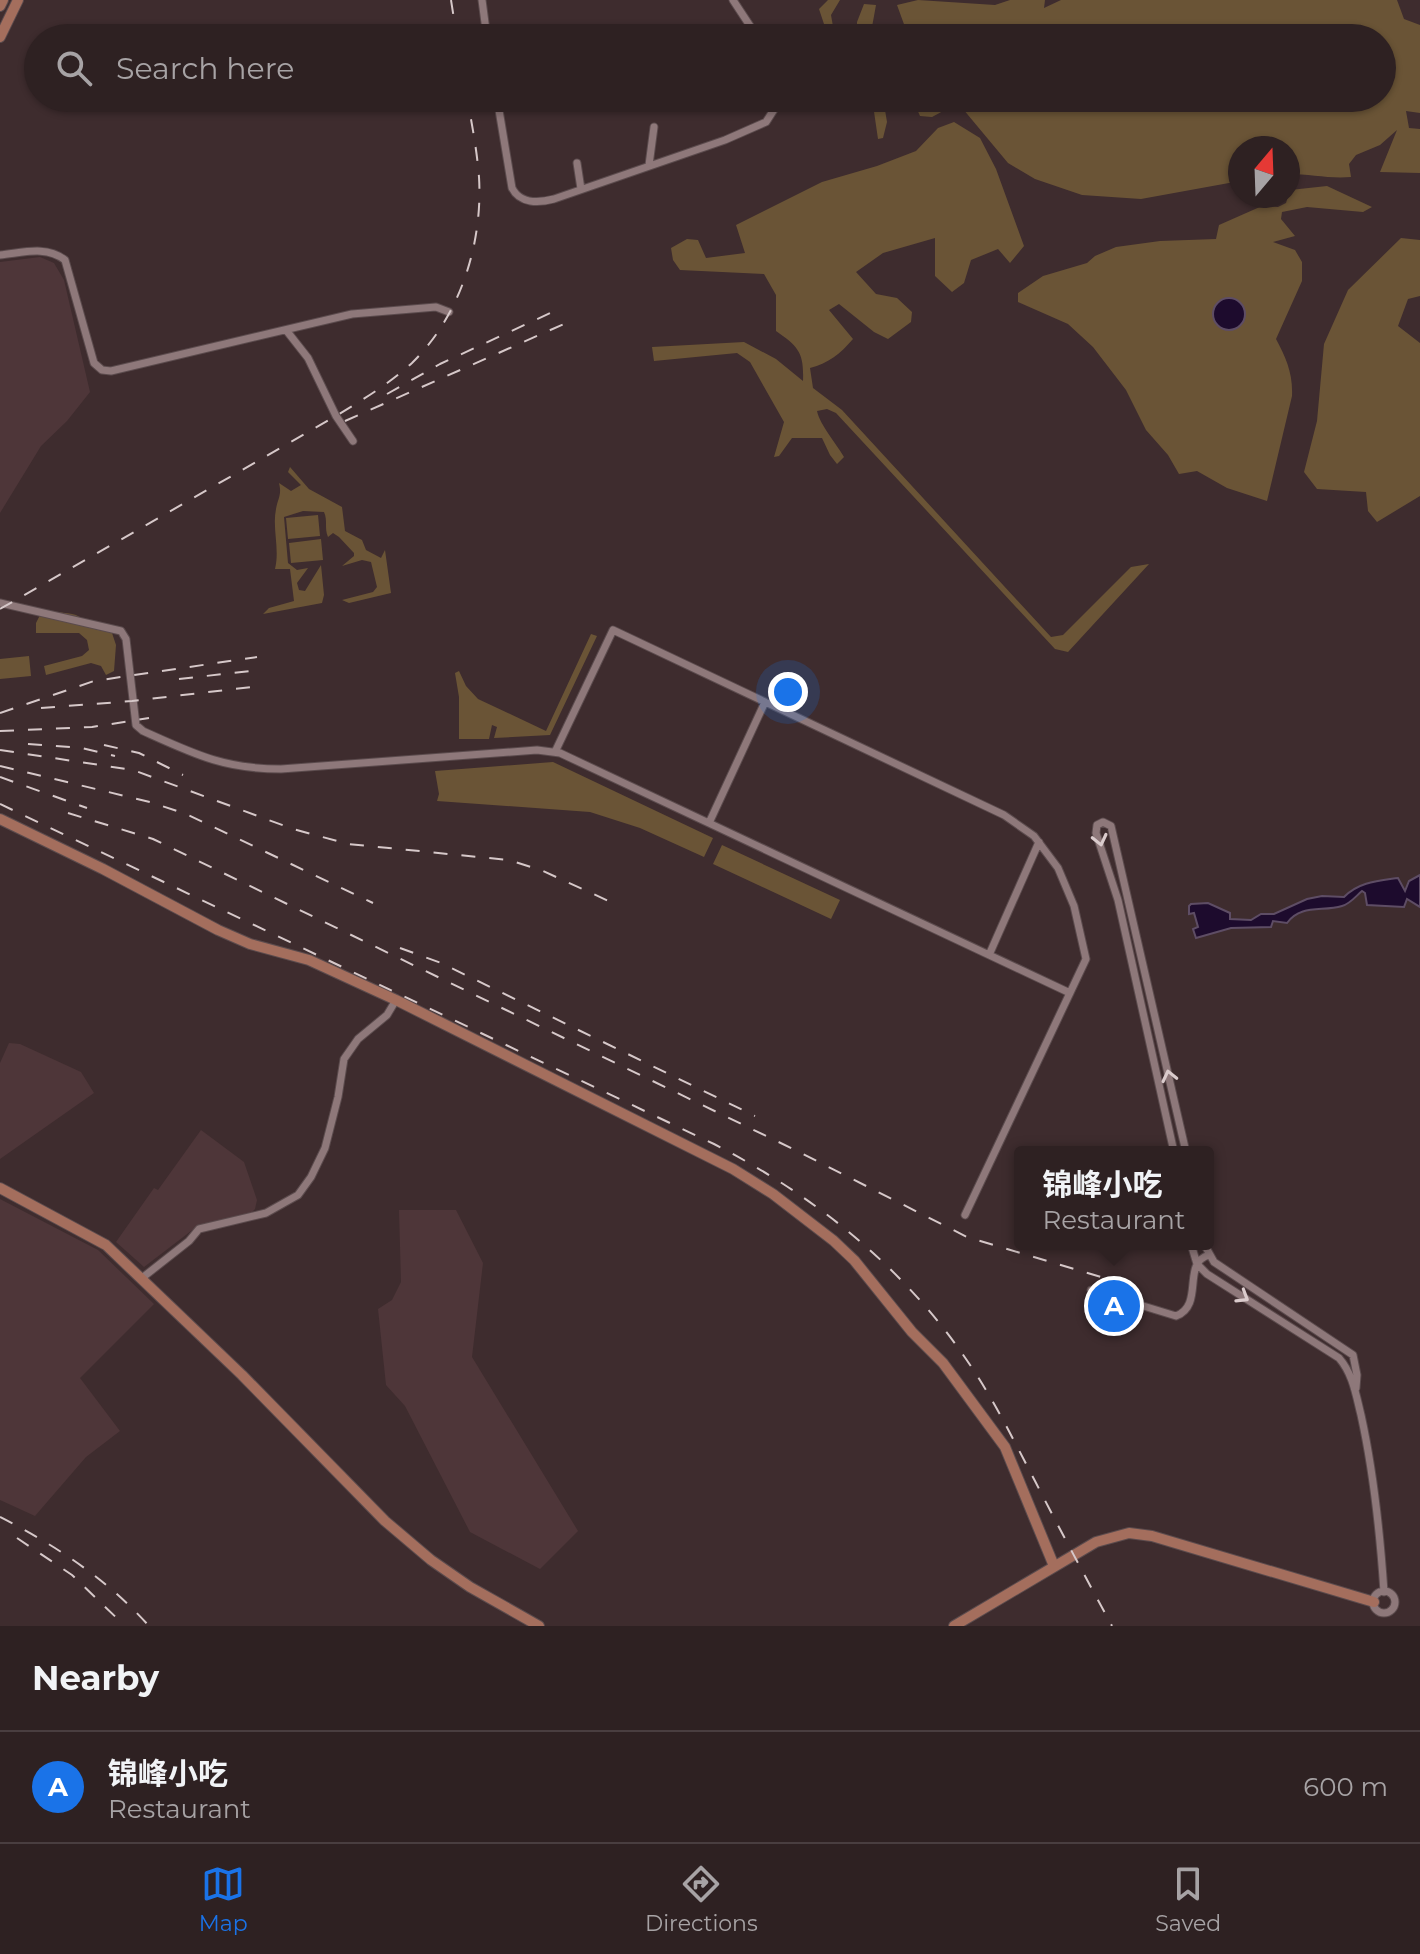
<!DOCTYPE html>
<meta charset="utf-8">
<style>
:root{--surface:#2e2122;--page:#3a2e2f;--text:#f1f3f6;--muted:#a7a3a5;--line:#493e40;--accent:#1a73e8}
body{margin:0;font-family:Montserrat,"Noto Sans SC",sans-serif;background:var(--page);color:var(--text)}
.compass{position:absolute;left:1228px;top:136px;width:72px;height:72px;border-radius:50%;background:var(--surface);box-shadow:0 2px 6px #0004;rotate:19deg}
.you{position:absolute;left:788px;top:692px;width:28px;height:28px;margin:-20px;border:6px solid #fff;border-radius:50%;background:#1a73e8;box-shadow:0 0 0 12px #1a73e833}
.badge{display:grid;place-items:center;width:52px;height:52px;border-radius:50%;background:var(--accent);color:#fff;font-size:26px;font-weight:700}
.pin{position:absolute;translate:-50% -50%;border:4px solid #fff;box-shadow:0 2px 8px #0006}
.popup{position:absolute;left:1014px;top:1146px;width:200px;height:104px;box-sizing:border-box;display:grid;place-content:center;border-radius:8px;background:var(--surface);filter:drop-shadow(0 2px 6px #0005);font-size:26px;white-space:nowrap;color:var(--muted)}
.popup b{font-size:30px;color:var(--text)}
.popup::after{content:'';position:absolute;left:50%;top:100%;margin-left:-16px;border:16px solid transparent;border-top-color:var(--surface)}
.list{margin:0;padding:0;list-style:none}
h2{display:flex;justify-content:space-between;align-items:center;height:104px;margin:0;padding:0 32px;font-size:34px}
h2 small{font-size:26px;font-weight:400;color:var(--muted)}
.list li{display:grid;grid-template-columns:52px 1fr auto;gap:24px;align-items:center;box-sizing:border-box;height:112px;padding:0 32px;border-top:2px solid var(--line)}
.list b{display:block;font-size:30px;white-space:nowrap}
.list p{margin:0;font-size:26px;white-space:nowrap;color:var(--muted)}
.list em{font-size:26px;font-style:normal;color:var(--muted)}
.icon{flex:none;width:44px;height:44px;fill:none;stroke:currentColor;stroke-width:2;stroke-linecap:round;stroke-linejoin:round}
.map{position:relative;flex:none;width:1420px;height:1626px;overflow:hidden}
.search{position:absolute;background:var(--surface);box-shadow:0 2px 6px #0004;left:24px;right:24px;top:24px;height:88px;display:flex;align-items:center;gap:20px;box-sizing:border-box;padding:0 28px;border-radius:44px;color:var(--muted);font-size:30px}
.sheet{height:216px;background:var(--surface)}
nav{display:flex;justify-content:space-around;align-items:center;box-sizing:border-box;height:112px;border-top:2px solid var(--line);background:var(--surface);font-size:22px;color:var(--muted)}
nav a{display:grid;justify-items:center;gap:4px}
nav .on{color:var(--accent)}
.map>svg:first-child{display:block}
</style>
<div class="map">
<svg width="1420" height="1626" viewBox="0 0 1420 1626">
<rect width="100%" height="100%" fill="#3e2c2e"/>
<path fill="#4e3639" d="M40,257L54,263L64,280L90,392L67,421L41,446L0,513V262Z
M9,1043L20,1044L81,1072L94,1093L0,1159V1063Z
M201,1130L244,1162L257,1200L255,1209L252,1212L195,1228L144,1267L116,1242L154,1188L158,1190Z
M0,1199L98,1250L154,1304L80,1378L120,1431L86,1457L35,1516L0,1500Z
M399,1210H456L483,1263L472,1357L578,1531L540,1569L470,1532L405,1406L386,1385L378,1309L392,1300L401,1282Z"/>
<path fill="#6a5436" d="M828,0H840L831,15L835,38H825L824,24L819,9Z
M918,0L995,5L1010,0H1045L1044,8L1061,0H1397L1404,19L1420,25V113L1406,111L1409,128L1420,129V173L1380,172L1397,130L1380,145L1356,155L1349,164L1351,177C1330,179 1310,174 1288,174V148H1240V181L1141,199L1082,195L1035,179L1008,163L958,103L932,117L920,116L912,98H1382V38H909L897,5Z
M864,4L876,5L870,38H857V22Z
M872,98H883L887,122L883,138L878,139Z
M954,122L980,138L996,169L1024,246L1010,263L998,249L971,260L964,283L952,292L935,276V238L883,253L856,272L876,294L897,298L912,312L911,322L888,339L874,332L839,304L829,310L853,339C840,354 829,363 810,368L813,388L842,410L1051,637L1063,635L1131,567L1149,564L1068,652L1055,649L836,413L827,409L817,411C820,425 836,443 844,457L837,464L830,455L822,438H792L779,456L774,457L784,422L750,362L737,353L654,361L652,347L744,342L776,359L803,381C804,353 799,347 776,331V295L764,274L680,270L673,260L671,248L687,239L698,240L706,258L745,253L736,225L822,182L877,166L916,151L938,128Z
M1327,186L1372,207L1363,212L1307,207L1282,212L1281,219L1295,236L1273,242L1295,250L1302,262V281L1276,339C1286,358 1293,373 1292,396L1267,501L1227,488L1197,471L1179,474L1168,455L1146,430L1126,390L1093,347L1068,324L1018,302V293L1043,276L1087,263L1095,256L1116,247L1160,241L1216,239L1219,225L1262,206L1278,207L1286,203L1290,190Z
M1401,238L1420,240V296L1408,299L1398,326L1420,343V496L1377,522L1368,511L1366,492L1317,489L1304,472L1317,421L1324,344L1348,290Z
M290,467L309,489L342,507L345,531L362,540L366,550L381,558L385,550L391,593L349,603L342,600L373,592L377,587L371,562L362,560L342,566L354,556V553L339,537L333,533L328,537C324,528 328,521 324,512L303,511L284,517L288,563L297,570L308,568L297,583L299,590L305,591L321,565L324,595L322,603L263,614L269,608L294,601L290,569H275C280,549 272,528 276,509C278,498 282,495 279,483L291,491L301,485L288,472Z
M318,515L320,536L288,539L286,518Z
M321,539L323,560L291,563L289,543Z
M42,611C52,612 66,612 76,615C91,622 88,633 111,630L116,645L114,671L106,675L101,666L91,663L46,675L44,666L82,656L89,650L87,640L79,633H36V623Z
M591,634L597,636L550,735L494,738L497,727L492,725L489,739H459V697L455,673L459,671L466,686L478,699L546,731Z
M29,656L31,676L0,679V659Z
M553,762L713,838L704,857L640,828L590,812L437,801L439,794L435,771Z
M722,845L840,900L831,919L713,864Z"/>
<path fill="#1d0b2d" stroke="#5e4d65" stroke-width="2" d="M1213 314a16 16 0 1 1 32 0a16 16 0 1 1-32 0Z
M1420,875V907L1407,899L1404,907L1367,905L1365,893L1362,891C1356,896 1350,904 1342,906C1322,912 1301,904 1287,923L1273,921L1271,927L1231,928L1196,938L1193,929L1198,927L1194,913L1189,914V906L1191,904L1208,903L1230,913V919L1251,920L1261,914H1274L1307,899L1322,896L1344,897C1359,882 1377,881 1398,878L1405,891L1409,881Z"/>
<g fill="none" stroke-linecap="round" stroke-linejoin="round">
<defs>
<path id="street" d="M482,0L487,38
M733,0L758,38
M497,98L512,188C520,204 539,203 554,199L725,140L766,122L775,108L776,98
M577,163L581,189
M649,165L654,127
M0,255C22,253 46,245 65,260L94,363L102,370L111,371L352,314L436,307L449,312
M286,330L308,358L336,416L353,441
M0,603L121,631L126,639L136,725L143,731C194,754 224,769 281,769L537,750L560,753L1070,993
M555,752L613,630L1004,815L1034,836L1058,868L1074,906L1086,959L965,1215
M709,823L765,702
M989,955L1039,842
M1174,1152L1118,900L1096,833L1097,825L1103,822L1111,826L1186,1152
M1191,1244L1197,1264L1207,1274L1339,1358C1353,1374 1356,1395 1361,1415C1374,1474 1380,1532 1384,1592
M1204,1244L1214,1262L1353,1355L1357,1375L1356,1388
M142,1278L189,1241L199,1229L266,1213L298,1195L311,1177L325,1148L338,1097L344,1059L358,1039L387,1015L396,1000
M1091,1290L1176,1316C1205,1305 1181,1263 1209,1255
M1373 1602a11 11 0 1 1 22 0a11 11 0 1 1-22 0Z"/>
<path id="secondary" d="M0,6L3,0
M0,37L18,0
M0,819L103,869L218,930L250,944L309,960L396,1000L733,1169L773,1194L834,1241L854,1260L912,1332L943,1363L1005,1447L1054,1566
M0,1188L106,1245L242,1375L385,1521L431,1560L470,1587L539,1626
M954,1626L1096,1542L1129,1533L1152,1536L1374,1602"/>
</defs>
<use href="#street" stroke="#5b4b4d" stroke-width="9"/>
<use href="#secondary" stroke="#5b4b4d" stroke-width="12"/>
<use href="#street" stroke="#8e787a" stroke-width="7"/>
<use href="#secondary" stroke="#a46e5d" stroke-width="10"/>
<path stroke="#d6c8c9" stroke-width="2" stroke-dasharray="14 14" stroke-linecap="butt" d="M451,0L457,38
M387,394L440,364L559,309
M345,421L564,324
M0,609L336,416C362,400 389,384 412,363C460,316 483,244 479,177C477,151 472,124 467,98
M179,679L259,670
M41,708L132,701L260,686
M0,713L94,681L257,657
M0,731L92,727L149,718
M28,744L82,748L115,756
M104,745L139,753L183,775
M0,750L133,770L293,829L348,844L509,860L543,871L613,903
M0,766L150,802L186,814L373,903
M0,777L87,808
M0,804L714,1144C819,1198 911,1273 976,1374C998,1408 1016,1445 1035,1481C1060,1530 1086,1578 1112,1626
M68,813L153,839L793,1149L967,1237L1111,1280
M400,948L441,963L755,1116
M0,1517C55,1545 107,1579 149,1626
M17,1538L72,1575L125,1626"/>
</g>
<defs><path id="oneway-chevron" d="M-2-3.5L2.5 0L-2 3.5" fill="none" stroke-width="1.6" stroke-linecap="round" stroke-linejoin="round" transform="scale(2)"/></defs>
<g stroke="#dacbcc">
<use href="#oneway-chevron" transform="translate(1100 840) rotate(77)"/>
<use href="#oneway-chevron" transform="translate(1169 1076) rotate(-103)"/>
<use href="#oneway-chevron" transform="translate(1243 1297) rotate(32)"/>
</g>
</svg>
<svg class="compass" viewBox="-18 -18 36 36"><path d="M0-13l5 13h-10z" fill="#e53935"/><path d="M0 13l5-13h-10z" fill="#a7a3a5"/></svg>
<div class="you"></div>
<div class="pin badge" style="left:1114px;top:1306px">A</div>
<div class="popup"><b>锦峰小吃</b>Restaurant</div>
<div class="search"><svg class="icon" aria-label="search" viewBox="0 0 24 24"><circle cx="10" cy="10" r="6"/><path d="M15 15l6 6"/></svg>Search here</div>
</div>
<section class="sheet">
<h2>Nearby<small></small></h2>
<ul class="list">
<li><span class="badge">A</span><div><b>锦峰小吃</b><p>Restaurant</p></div><em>600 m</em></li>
</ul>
</section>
<nav>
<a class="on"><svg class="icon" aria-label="map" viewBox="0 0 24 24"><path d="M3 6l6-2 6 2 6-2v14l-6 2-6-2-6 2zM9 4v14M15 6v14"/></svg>Map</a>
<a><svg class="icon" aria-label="directions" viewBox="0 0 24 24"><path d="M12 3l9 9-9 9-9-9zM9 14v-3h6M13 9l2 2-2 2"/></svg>Directions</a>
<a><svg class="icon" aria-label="saved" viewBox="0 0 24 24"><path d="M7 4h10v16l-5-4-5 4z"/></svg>Saved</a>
</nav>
